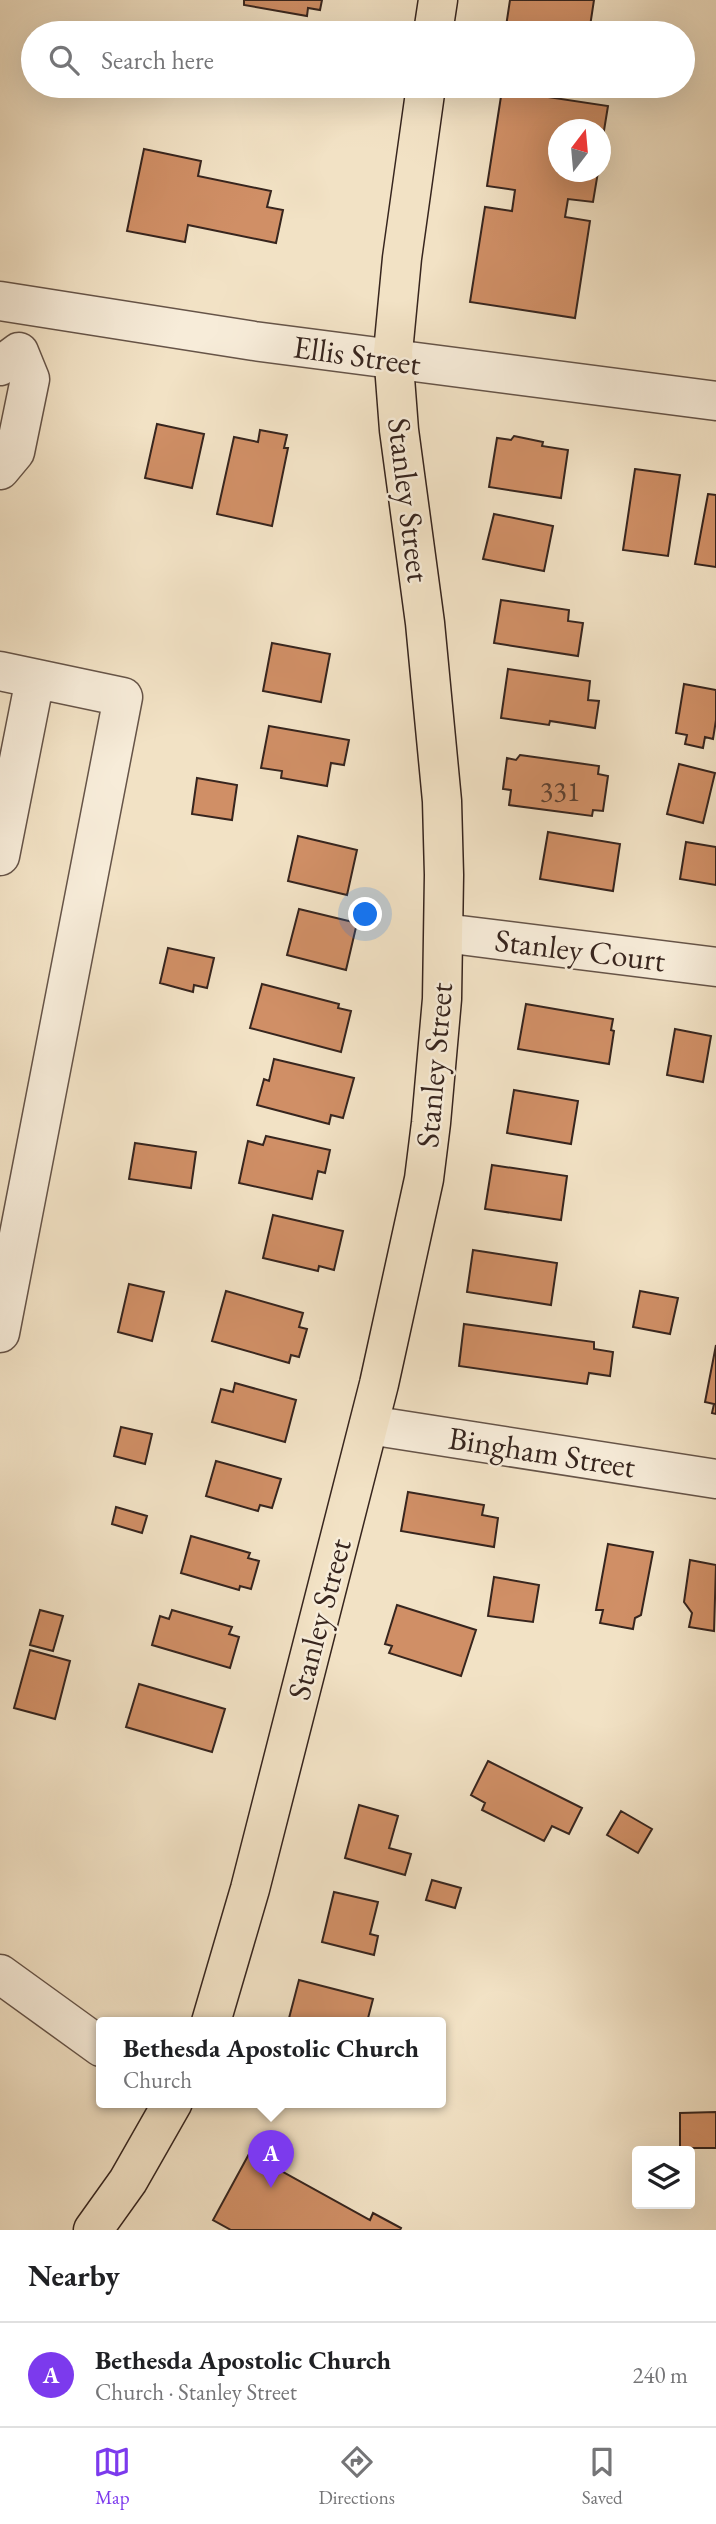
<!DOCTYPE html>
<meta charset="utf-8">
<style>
:root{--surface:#fff;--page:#f2f2f2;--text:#202124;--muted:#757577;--line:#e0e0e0;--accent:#7c3aed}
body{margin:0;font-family:"EB Garamond",serif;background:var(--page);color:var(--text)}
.controls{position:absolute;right:21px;bottom:21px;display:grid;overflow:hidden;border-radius:7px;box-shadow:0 7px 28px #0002}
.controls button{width:63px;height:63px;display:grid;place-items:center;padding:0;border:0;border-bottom:2px solid var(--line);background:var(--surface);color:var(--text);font:35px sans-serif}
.compass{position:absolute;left:548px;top:119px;width:63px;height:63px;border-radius:50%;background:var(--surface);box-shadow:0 7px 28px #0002;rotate:16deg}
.you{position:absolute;left:366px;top:915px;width:24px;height:24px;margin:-18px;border:5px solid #fff;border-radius:50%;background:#1a73e8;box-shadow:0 0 0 10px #1a73e833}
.badge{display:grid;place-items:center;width:46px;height:46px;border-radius:50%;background:var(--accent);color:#fff;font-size:23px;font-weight:700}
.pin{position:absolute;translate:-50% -58px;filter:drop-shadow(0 2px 4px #0008)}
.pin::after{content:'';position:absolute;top:37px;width:24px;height:21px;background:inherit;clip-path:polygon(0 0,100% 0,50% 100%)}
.popup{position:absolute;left:96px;top:2017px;width:350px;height:91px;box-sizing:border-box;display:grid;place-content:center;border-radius:7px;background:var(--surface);filter:drop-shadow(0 2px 5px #0005);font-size:23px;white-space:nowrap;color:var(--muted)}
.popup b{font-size:26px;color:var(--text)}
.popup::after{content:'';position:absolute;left:50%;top:100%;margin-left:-14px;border:14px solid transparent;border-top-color:var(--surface)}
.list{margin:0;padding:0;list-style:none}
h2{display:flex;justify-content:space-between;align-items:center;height:91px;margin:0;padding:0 28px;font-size:30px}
h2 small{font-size:23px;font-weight:400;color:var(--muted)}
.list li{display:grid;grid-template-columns:46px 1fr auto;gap:21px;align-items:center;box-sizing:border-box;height:105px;padding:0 28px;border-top:2px solid var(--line)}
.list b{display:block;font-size:26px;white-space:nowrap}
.list p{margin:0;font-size:23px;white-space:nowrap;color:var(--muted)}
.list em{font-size:23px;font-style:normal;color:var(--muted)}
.icon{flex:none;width:38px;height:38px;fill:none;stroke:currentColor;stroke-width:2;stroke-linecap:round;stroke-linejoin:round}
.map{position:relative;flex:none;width:716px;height:2230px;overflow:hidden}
.search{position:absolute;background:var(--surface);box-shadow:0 7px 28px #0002;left:21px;right:21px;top:21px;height:77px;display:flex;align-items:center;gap:18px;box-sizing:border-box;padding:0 24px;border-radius:38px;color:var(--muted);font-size:26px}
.sheet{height:196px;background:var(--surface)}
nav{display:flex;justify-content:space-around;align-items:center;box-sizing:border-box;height:98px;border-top:2px solid var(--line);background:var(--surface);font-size:19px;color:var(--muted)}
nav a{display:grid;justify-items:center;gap:4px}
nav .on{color:var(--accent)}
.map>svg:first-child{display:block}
</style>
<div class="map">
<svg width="716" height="2230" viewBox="0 0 716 2230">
<rect width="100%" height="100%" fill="#f2e2c5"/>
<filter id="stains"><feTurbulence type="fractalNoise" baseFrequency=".00286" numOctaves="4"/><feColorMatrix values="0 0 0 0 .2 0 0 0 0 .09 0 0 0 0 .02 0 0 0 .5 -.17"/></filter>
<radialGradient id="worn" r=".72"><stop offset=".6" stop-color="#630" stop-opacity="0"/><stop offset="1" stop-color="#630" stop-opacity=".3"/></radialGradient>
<path fill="#d08f66" stroke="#37251e" stroke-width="2" d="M244,0H322L320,10L308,8L307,16L244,5Z
M510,0H594L589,33H505Z
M502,90L608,106L600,155V130H558V172H598L593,202L568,199L565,217L590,221L575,318L470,302L485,207L512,211L515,190L487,186Z
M144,149L201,161L198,176L271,191L267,207L283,210L276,243L188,225L185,242L127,231Z
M157,424L204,434L192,488L145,478Z
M260,430L287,435L284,448H288L272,526L217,514L234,437L258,442Z
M514,436L543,442L542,446L568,450L561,498L489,487L497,438L511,440Z
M635,469L680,475L668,556L623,550Z
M708,494L716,495V567L695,564Z
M494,514L553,526L544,571L483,559Z
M501,600L569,610L568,621L583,623L578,656L494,643Z
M272,643L330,654L321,702L263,691Z
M508,669L590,681L588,700L599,701L595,728L550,721L549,725L501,718Z
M684,684L716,690V720L713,739L705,737L703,748L685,744L687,735L676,733Z
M269,726L349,740L344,765L331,763L327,786L281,778L282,771L261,768Z
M520,755L599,766L598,774L608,776L603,811L593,810L592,816L509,805L511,790L503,789L507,758L516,760Z
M679,764L715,773L703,823L667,814Z
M197,778L237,785L232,820L192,814Z
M548,832L620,844L613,891L540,879Z
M298,836L357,850L347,895L288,881Z
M686,842L716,847V885L680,879Z
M299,909L357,923L346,970L287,955Z
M168,948L214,958L207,988L194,985L193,992L160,983Z
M262,984L339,1004L338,1008L351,1011L341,1052L250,1028Z
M526,1004L613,1019L611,1030L614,1031L609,1064L518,1049Z
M675,1029L711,1036L703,1082L667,1075Z
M274,1059L354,1078L343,1118L331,1115L329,1124L257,1105L264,1079L269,1081Z
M514,1090L578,1101L571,1144L507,1133Z
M266,1136L330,1150L325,1173L318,1171L312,1199L239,1183L248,1141L263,1145Z
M135,1143L196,1152L191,1188L129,1179Z
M492,1165L567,1176L561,1220L485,1209Z
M273,1215L343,1231L334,1270L319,1266L318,1271L263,1258Z
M473,1250L557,1263L551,1305L467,1292Z
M129,1284L164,1292L152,1341L118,1332Z
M226,1291L303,1313L299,1327L307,1329L299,1357L291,1355L289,1363L212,1341Z
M640,1291L678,1298L670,1334L633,1327Z
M464,1324L594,1342V1349L613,1352L610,1376L589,1373L587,1384L459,1366Z
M716,1345V1414L712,1413L714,1404L705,1402Z
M235,1383L296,1400L285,1442L212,1422L221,1389L233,1392Z
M121,1427L152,1434L145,1464L114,1456Z
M216,1461L281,1479L272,1508L260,1505L258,1511L206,1496Z
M408,1492L484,1505L482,1515L498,1518L494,1547L401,1531Z
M116,1507L147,1516L142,1533L112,1524Z
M191,1536L250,1553L248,1558L259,1561L251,1589L240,1586L239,1590L181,1573Z
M608,1544L653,1552L641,1615L635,1618L633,1629L600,1623L603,1610H596Z
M690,1560L716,1565L714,1631L689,1627L692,1613L684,1602Z
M494,1577L539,1585L533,1622L488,1616Z
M397,1605L476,1630L461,1676L389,1653L392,1646L385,1644Z
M40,1610L63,1616L53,1651L30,1645Z
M172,1610L232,1627L229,1634L239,1637L230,1668L152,1645L160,1616L169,1619Z
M30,1650L70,1661L55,1719L14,1708Z
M139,1684L225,1709L212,1752L126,1727Z
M488,1761L582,1808L569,1834L552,1826L544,1841L482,1810L485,1803L471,1795Z
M359,1805L398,1816L389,1848L411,1854L405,1875L345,1858Z
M621,1811L652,1829L638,1853L607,1835Z
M432,1880L461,1888L455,1908L426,1900Z
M334,1892L378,1902L370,1934L378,1936L374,1955L322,1942Z
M299,1980L373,1999L367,2022H288Z
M716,2112V2148H680V2113Z
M255,2143L272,2153L267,2163L370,2220L373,2213L401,2228L400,2230H231L213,2220Z"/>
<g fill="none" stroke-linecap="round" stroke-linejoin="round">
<defs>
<path id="minor" d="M0,301L254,341L716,401
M0,366L19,352L30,379L15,452L0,470
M0,671L123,697L0,1333
M0,856L35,679
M444,933L716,967
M369,1425L716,1479
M0,1974L101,2047"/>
<path id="major" d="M433,33L438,0
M211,2022L250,1889L379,1384L424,1179L431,1123L442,999L444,875L442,801L425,623L399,430L393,352L402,258L426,86
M93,2230L128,2181L173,2102"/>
</defs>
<use href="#minor" stroke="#665448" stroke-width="41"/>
<use href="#major" stroke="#37251e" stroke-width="41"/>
<use href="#minor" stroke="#f7ecd9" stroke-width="38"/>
<use href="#major" stroke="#f2e2c5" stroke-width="38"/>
</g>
<g text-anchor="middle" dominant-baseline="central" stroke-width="5" stroke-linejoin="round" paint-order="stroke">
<g font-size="28" fill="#5d4030">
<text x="560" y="791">331</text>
</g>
<g font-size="32" fill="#37251e" stroke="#f7ecd9">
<text transform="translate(357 355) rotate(8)">Ellis Street</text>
<text transform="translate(409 500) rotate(83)">Stanley Street</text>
<text transform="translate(580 950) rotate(7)">Stanley Court</text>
<text transform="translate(434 1065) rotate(-85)">Stanley Street</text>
<text transform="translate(542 1452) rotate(9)">Bingham Street</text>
<text transform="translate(319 1619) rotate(-75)">Stanley Street</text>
</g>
</g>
<rect width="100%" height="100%" filter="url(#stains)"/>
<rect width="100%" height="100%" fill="url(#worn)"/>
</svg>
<div class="controls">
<button><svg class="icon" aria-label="layers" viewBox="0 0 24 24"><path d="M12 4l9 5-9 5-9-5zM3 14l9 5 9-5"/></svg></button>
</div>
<svg class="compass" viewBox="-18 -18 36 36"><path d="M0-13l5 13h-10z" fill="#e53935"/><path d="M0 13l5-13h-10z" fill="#757577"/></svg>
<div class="you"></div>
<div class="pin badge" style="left:271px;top:2188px">A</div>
<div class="popup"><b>Bethesda Apostolic Church</b>Church</div>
<div class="search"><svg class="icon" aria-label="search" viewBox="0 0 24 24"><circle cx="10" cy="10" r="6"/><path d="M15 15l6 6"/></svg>Search here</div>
</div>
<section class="sheet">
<h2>Nearby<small></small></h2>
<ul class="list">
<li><span class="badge">A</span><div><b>Bethesda Apostolic Church</b><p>Church · Stanley Street</p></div><em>240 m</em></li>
</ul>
</section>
<nav>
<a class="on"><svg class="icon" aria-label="map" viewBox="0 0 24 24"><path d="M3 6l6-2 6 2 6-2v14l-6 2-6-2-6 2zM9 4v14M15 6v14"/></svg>Map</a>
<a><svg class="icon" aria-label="directions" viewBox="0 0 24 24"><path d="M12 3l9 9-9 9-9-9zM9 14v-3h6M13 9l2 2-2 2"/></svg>Directions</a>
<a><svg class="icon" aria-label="saved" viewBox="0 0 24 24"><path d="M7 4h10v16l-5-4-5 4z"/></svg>Saved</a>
</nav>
